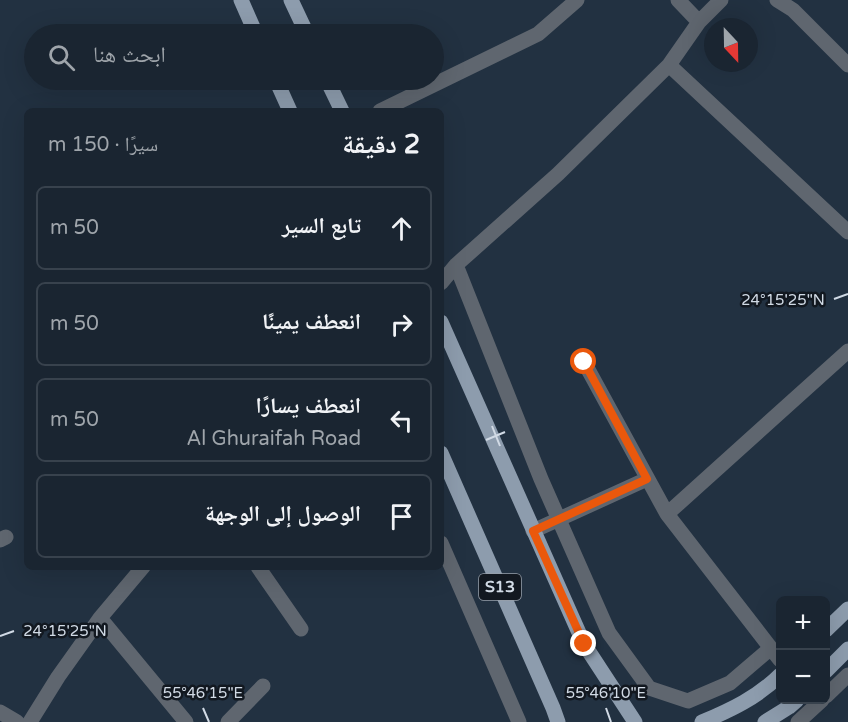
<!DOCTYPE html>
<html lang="ar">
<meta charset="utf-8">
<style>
:root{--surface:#1a2531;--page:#232d39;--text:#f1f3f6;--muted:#9fa5ab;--line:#38424d}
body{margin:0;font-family:"Varela Round","Noto Naskh Arabic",sans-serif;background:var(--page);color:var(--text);direction:rtl}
.controls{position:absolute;right:18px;bottom:18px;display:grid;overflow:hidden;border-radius:9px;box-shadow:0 6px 24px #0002}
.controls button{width:54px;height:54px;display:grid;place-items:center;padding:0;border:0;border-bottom:2px solid var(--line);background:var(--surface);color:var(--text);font:30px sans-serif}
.compass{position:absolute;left:704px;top:18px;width:54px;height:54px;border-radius:50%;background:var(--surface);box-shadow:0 6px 24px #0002;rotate:158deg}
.stop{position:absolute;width:18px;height:18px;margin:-14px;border:4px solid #ea580c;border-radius:50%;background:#fff}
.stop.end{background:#ea580c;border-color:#fff;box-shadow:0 2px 6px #0008}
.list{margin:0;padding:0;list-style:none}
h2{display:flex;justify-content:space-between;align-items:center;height:78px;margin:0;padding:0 24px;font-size:26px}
h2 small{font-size:20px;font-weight:400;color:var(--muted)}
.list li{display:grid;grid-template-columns:39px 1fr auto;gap:18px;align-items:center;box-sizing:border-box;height:84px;margin:0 12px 12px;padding:0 12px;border:2px solid var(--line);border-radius:9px}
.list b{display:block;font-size:22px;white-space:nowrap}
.list p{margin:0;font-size:20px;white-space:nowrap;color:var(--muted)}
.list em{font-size:20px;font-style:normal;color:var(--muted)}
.icon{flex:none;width:33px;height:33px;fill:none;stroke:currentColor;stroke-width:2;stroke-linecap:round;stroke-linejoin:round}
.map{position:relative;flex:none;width:848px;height:722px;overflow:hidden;direction:ltr}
.search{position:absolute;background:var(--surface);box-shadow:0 6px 24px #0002;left:24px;top:24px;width:420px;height:66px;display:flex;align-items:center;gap:15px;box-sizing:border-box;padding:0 21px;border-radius:33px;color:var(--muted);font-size:22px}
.panel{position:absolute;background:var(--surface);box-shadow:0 6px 24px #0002;left:24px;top:108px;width:420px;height:462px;border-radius:9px;direction:rtl}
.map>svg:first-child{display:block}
</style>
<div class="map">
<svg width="848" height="722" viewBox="0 0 848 722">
<rect width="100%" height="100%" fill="#223141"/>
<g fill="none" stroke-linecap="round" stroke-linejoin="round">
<path stroke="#5f666f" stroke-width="15" d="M678,0L699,22
M777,0L793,10L848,65
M669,65L848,232
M380,111L538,34L577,0
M456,265L541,479L609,633L649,688L688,701L730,683L771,648
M441,283L456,265L558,174L669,65L699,22L721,0
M584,362L667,514
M533,531L647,479
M0,540L6,537
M441,543L519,722
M143,567L100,618L186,722
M258,567L301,629
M780,660L667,514L848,351
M826,696L848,675
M0,712L17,722
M30,722L58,677L100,618
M228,722L263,686
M798,722L822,700"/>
<path stroke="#8d9cad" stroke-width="15" d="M241,0L256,34
M291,0L307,34
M276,80L290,111
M327,80L342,111
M441,322L584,644L635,722
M441,453L553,708L558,722
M826,630L848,609
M826,671L848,649
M702,722C731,710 758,697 780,675
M765,722L789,707L797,700"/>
</g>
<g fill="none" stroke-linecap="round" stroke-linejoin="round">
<path stroke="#ea580c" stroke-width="8" d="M584,362L647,479L533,531L584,644"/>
</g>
<path fill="none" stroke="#d1dae5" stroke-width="2" d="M834,299L848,294M492,426L500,446M486,440L505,432M0,636L14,631M203,708L209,722M606,708L611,722"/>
<g text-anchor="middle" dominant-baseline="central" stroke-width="5" stroke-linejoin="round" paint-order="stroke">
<rect fill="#121820" stroke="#98a0aa" stroke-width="1.5" x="479" y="574" width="42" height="26" rx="4.5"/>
<g font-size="16" font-weight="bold" fill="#d1dae5">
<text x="500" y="587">S13</text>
</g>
</g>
<g font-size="15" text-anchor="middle" fill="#d1dae5" stroke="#121820" stroke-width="5" stroke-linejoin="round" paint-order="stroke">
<text x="783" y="305">24°15'25"N</text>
<text x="65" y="636">24°15'25"N</text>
<text x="203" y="698">55°46'15"E</text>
<text x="606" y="698">55°46'10"E</text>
</g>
</svg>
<div class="controls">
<button>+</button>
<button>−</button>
</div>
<svg class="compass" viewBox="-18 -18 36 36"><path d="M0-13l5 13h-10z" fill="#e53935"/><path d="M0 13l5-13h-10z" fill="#9fa5ab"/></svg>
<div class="stop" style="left:584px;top:362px"></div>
<div class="stop end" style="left:584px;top:644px"></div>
<div class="search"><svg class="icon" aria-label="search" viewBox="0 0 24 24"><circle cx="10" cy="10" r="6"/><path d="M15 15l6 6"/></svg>ابحث هنا</div>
<section class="panel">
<h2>2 دقيقة<small>سيرًا · 150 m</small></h2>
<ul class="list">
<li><svg class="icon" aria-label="ahead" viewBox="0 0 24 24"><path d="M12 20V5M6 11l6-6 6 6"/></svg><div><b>تابع السير</b></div><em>50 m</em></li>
<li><svg class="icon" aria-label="right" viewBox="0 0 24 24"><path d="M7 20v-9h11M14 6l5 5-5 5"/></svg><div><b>انعطف يمينًا</b></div><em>50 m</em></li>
<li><svg class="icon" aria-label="left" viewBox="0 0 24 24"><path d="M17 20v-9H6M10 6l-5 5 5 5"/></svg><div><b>انعطف يسارًا</b><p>Al Ghuraifah Road</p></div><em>50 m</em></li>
<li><svg class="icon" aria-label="arrive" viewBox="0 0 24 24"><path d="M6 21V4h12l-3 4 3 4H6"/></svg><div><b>الوصول إلى الوجهة</b></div></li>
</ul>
</section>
</div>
